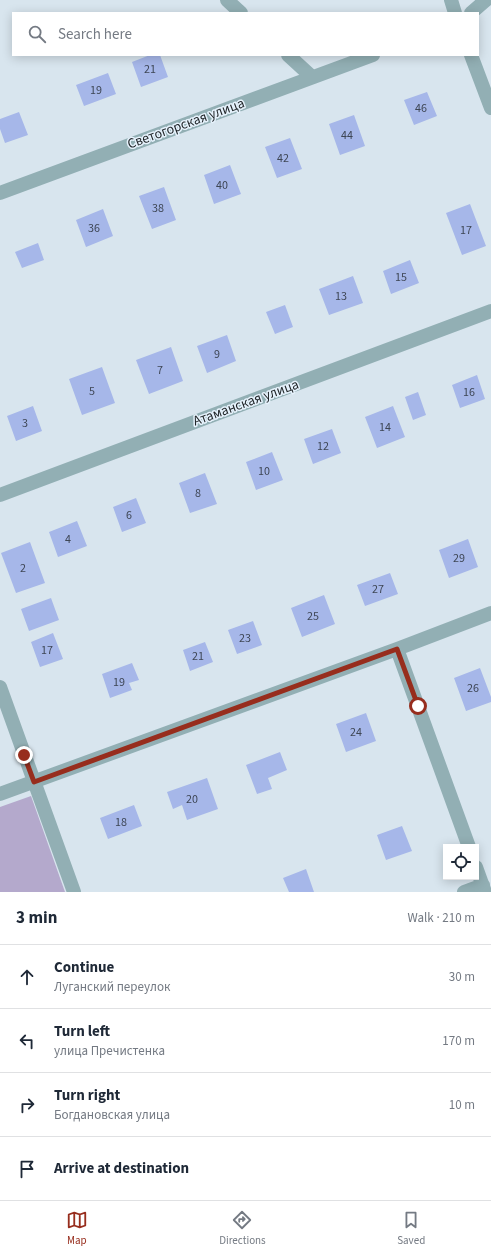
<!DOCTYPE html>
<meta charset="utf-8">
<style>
:root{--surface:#fff;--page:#f6f6f7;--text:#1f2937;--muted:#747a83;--line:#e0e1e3;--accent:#972d1d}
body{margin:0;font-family:"Source Sans 3",sans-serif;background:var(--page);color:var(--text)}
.controls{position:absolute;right:12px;bottom:12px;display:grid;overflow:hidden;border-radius:0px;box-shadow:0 2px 10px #0003}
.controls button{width:36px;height:36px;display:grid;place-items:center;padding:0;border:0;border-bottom:1px solid var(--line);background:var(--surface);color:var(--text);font:20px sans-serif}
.stop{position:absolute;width:12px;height:12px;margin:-9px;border:3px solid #972d1d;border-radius:50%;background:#fff}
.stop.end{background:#972d1d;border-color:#fff;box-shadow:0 1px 4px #0008}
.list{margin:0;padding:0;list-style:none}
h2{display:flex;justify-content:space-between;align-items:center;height:52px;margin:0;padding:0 16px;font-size:17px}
h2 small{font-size:13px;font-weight:400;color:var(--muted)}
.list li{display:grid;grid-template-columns:26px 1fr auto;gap:12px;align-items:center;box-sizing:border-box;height:64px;padding:0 16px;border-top:1px solid var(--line)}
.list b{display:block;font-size:15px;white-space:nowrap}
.list p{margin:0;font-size:13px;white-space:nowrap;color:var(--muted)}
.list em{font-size:13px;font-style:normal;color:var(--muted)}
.icon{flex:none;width:22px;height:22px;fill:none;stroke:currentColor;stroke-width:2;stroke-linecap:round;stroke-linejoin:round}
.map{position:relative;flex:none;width:491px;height:892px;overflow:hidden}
.search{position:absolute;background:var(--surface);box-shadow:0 2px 10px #0003;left:12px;right:12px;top:12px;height:44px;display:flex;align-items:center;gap:10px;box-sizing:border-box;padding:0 14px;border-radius:0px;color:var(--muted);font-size:15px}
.sheet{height:308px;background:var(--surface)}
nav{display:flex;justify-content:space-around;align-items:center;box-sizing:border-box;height:56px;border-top:1px solid var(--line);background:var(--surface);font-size:11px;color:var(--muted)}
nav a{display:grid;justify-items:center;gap:2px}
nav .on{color:var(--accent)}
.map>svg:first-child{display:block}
</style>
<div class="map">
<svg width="491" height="892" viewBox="0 0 491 892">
<rect width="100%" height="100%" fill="#d8e5ee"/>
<path fill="#b4a9cc" d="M31,796L65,892H0V807Z"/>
<path fill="#a6b7e9" d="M150,55H160L168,77L141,87L132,62Z
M108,73L116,94L84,106L76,85Z
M427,92L437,116L414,125L404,100Z
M19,112L28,135L5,143L0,129V119Z
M354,115L365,146L340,155L329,124Z
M290,138L302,169L277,178L265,147Z
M230,165L241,194L214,204L204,175Z
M164,187L176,220L152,229L139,196Z
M470,204L486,246L462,255L446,213Z
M103,209L113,236L86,247L76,220Z
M38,243L44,260L22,268L15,252Z
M410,260L419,283L391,294L383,271Z
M353,276L363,303L329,315L319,289Z
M285,305L293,327L275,334L266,312Z
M227,335L236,361L207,373L197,346Z
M171,347L183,381L149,394L136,360Z
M102,367L115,403L82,415L69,379Z
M477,375L485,399L460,408L452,385Z
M418,392L426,415L413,420L405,397Z
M33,406L42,431L16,441L7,416Z
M393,406L405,437L377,448L365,417Z
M332,429L341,453L313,464L304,439Z
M272,452L283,480L256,490L246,462Z
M205,473L217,504L190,513L179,483Z
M136,498L146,523L122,532L113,507Z
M77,521L87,546L58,557L49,532Z
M468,539L478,567L449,578L439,550Z
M30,542L45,583L16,593L1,553Z
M390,573L398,594L365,606L357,585Z
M324,595L335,624L302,637L291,608Z
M51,598L59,620L29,631L21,609Z
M253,621L262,645L237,654L228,630Z
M53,633L63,659L40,667L31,642Z
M205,642L213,662L190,671L183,650Z
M132,663L139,680L129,683L132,690L110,698L102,674Z
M480,668L491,697V702L466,711L454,678Z
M366,713L376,741L346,752L336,724Z
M280,752L287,770L268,778L272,789L257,794L246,765Z
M207,778L218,809L187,820L182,805L173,809L167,792Z
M134,805L142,826L108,839L100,818Z
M402,826L412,851L386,860L377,835Z
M306,869L314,892H289L283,878Z"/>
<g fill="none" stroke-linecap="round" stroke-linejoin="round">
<path stroke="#92afb4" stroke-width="14" d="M227,0L241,13
M451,0L455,13
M471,13L486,0
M288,55L312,77
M471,55L491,108
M0,193L373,55
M0,495L491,311
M397,649L469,847
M0,687L74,892
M0,794L397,649L491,613
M476,867L485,892
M464,892L483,885"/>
</g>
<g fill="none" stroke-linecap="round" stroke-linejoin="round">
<path stroke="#972d1d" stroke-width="5" d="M24,755L34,782L397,649L418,706"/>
</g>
<g text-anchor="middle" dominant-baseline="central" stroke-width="3" stroke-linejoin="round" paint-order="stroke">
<g font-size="12" fill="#3e4655">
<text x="150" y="69">21</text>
<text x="96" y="90">19</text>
<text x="421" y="108">46</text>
<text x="347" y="135">44</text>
<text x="283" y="158">42</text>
<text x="222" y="185">40</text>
<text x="158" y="208">38</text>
<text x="94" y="228">36</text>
<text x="466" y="230">17</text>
<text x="401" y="277">15</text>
<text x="341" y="296">13</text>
<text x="217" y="354">9</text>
<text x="160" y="370">7</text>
<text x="92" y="391">5</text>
<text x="469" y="392">16</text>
<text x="25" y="423">3</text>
<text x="385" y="427">14</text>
<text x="323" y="446">12</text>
<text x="264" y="471">10</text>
<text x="198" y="493">8</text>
<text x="129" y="515">6</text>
<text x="68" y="539">4</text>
<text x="459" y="558">29</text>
<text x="23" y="568">2</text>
<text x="378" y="589">27</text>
<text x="313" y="616">25</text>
<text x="245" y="638">23</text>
<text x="47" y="650">17</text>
<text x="198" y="656">21</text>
<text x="119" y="682">19</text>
<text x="473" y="688">26</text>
<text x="356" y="732">24</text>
<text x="192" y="799">20</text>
<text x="121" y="822">18</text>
</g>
<g font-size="14" fill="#1c2124" stroke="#e6f2fc">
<text transform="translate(186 124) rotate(-20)">Светогорская улица</text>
<text transform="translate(246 403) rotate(-20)">Атаманская улица</text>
</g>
</g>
</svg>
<div class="controls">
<button><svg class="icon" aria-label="locate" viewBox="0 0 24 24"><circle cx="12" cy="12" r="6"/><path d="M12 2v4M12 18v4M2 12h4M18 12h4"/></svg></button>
</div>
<div class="stop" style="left:418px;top:706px"></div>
<div class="stop end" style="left:24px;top:755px"></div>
<div class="search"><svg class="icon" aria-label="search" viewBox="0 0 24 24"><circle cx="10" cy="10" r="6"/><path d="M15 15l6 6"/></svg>Search here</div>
</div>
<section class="sheet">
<h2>3 min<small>Walk · 210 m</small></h2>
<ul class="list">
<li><svg class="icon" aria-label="ahead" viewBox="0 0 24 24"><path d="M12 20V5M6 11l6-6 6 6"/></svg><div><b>Continue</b><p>Луганский переулок</p></div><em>30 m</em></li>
<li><svg class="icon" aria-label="left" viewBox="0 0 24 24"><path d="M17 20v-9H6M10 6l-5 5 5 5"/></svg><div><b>Turn left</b><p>улица Пречистенка</p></div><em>170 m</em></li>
<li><svg class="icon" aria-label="right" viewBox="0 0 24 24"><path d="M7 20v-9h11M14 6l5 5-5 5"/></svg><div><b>Turn right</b><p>Богдановская улица</p></div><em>10 m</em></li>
<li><svg class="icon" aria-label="arrive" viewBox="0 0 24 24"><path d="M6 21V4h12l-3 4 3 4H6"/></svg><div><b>Arrive at destination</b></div></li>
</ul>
</section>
<nav>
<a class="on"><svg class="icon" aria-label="map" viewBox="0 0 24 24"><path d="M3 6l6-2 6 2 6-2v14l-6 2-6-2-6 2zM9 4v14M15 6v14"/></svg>Map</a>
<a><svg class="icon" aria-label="directions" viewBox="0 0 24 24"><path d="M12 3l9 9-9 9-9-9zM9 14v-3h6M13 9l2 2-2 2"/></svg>Directions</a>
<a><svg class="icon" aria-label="saved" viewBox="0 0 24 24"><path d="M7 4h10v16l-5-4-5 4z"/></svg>Saved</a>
</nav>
